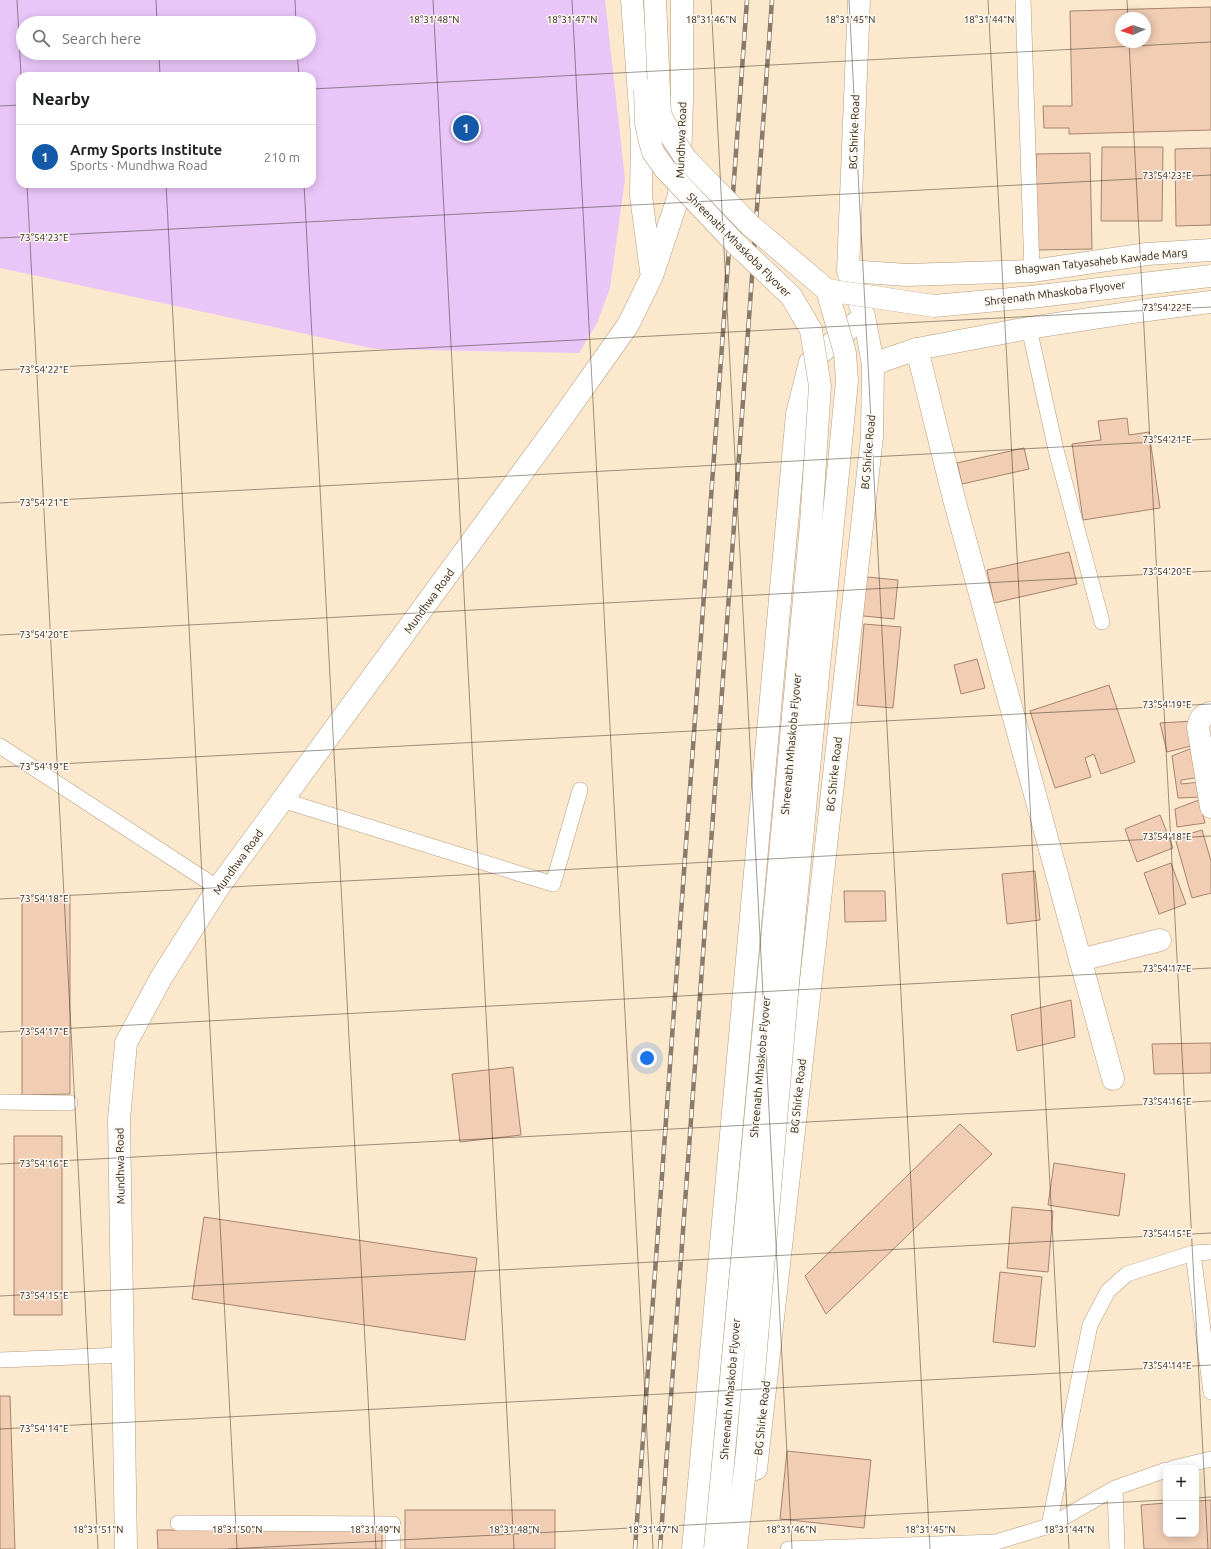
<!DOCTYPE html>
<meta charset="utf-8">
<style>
:root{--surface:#fff;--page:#f2f2f2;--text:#202124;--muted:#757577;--line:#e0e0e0;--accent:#1458a8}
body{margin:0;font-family:Ubuntu,sans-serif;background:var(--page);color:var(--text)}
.controls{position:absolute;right:12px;bottom:12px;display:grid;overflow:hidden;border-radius:8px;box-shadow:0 2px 10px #0003}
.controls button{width:36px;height:36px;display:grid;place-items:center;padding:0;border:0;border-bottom:1px solid var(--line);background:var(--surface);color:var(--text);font:20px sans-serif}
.compass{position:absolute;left:1115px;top:12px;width:36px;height:36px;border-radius:50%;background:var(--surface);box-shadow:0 2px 10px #0003;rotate:267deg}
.you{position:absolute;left:647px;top:1058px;width:14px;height:14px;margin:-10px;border:3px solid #fff;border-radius:50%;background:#1a73e8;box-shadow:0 0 0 6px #1a73e833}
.badge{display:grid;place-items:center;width:26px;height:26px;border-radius:50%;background:var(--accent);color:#fff;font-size:13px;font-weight:700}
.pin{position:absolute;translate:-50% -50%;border:2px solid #fff;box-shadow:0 1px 4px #0006}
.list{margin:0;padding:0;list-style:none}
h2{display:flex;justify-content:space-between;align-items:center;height:52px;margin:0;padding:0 16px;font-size:17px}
h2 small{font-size:13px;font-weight:400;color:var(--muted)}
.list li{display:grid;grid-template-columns:26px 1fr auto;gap:12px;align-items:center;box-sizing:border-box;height:64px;padding:0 16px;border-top:1px solid var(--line)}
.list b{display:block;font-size:15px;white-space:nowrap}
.list p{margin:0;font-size:13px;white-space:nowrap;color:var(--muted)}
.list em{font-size:13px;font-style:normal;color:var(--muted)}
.icon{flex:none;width:22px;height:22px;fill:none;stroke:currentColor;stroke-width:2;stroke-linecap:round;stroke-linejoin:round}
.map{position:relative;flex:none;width:1211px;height:1549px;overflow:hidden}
.search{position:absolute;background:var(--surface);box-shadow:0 2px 10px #0003;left:16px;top:16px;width:300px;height:44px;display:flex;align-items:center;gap:10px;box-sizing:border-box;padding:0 14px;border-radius:22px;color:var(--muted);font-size:15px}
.panel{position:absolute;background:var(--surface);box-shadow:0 2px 10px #0003;left:16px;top:72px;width:300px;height:116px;border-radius:12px}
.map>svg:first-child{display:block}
</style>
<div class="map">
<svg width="1211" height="1549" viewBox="0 0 1211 1549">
<rect width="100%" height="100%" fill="#fce8cd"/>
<path fill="#e9c5f8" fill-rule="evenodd" d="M0,0H605L625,179L610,288L597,323L579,353L375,349L0,268ZM23,23H309V53H23ZM20,76H312V184H20Z"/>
<path fill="#f1cdb4" stroke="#a5846d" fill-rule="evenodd" d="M1211,7V130L1069,134V128H1044L1043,106H1072L1070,11ZM1121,18H1145V42H1121Z
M1102,147H1163L1162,221H1101Z
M1211,148V225L1176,226L1175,149Z
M1090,153L1092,249L1037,250L1036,154Z
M1127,418L1129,435L1149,432L1160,508L1083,520L1072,444L1101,440L1098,421Z
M1024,448L1029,469L962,484L957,463Z
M1069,552L1077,584L994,603L987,570Z
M857,576L898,580L894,619L854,615Z
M864,624L901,627L893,708L857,705Z
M977,659L985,688L961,694L954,665Z
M1109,685L1135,762L1101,774L1094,754L1085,758L1091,777L1055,788L1030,711Z
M1194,721L1199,744L1167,752L1160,723Z
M1197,746L1201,777L1181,780V784L1201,782L1203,797L1178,798L1172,756Z
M1199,800L1205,823L1177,827L1175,809Z
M1160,815L1173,848L1137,862L1125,829Z
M1202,830L1211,861V893L1192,898L1175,838Z
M1171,863L1186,904L1159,914L1144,873Z
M1035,871L1040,920L1007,924L1002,874Z
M844,891H885L886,921L845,922Z
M22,895H70V1094L22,1095Z
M1071,1000L1075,1037L1017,1051L1011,1015Z
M1211,1043V1073L1154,1074L1152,1044Z
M513,1067L521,1135L460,1142L452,1074Z
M960,1124L992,1154L826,1314L805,1276Z
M14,1136H62V1315H14Z
M1054,1163L1125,1174L1119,1216L1048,1205Z
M1012,1207L1053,1211L1048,1272L1007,1268Z
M204,1217L477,1258L465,1340L192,1299Z
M1000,1272L1042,1277L1035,1347L993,1342Z
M0,1396H10L15,1549H0Z
M787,1451L871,1460L864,1528L780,1519Z
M1211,1500V1549H1144L1141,1505L1166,1503V1534H1196V1501Z
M405,1510H555V1549H405Z
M157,1530H382V1549H158Z"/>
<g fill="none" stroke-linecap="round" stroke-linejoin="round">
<defs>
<path id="lane" d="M1023,0L1032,271
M1029,328L1056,450L1102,622
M0,746L218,888
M282,800L553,884L580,790
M0,1102L70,1103
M1193,1253L1211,1392
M0,1360L123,1355
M1173,1468L1211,1459
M1115,1488L1117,1549
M178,1523L393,1524V1549
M1049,1526L1090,1325L1108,1291L1127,1274L1193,1253L1211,1252
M788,1549L996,1542L1049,1526L1115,1488L1166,1470"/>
<path id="street" d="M917,349L954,499L1113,1079
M1211,713C1202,715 1200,718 1198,727L1211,807
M1080,960L1160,940"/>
<path id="secondary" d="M632,0L642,137L641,196L651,271
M848,271L907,275L1032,271L1147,254L1211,250
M873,364L917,349L1029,328L1147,310L1211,302
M756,1469L872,437L873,364L864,316L848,271L859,0
M126,1549L119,1119L126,1043L161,978L218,888L560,421L628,325L652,276L679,195L682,99V0
M693,1549L797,414L810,362L864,316"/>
</defs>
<use href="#lane" stroke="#b49d7d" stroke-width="16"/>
<use href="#street" stroke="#b49d7d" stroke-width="23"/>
<use href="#secondary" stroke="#b49d7d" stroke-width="23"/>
<use href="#lane" stroke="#fff" stroke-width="15"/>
<use href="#street" stroke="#fff" stroke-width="22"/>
<use href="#secondary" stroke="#fff" stroke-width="22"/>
<defs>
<path id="rail" d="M635,1549L747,0
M660,1549L772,0"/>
</defs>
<use href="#rail" stroke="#897b68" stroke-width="4.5"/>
<use href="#rail" stroke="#fdf8f1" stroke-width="3" stroke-dasharray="9" stroke-linecap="butt"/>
<defs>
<path id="secondary-bridge" d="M655,0L660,114L671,136L686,159L749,224L827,290L845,353L847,381L788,982L747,1452L736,1549
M645,90L646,123L649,138L653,152L665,169L735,243L791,296L811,330L820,386L811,524L715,1549
M827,290L934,306L1031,297L1211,276"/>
</defs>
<use href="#secondary-bridge" stroke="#b49d7d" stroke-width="23" stroke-linecap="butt"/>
<use href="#secondary-bridge" stroke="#fff" stroke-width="22"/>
</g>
<path fill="none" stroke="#281f12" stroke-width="1" stroke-opacity="0.45" d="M17,0L21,76M156,0L157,23M295,0L296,23M433,0L514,1549M572,0L653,1549M711,0L792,1549M849,0L930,1549M988,0L1069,1549M1127,0L1128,18M1129,42L1208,1549M159,53L160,76M297,53L299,76M312,89L1211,42M0,106L20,105M27,184L98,1549M166,184L237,1549M304,184L376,1549M0,238L1211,175M0,370L1211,307M0,503L1211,439M0,635L1211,571M0,767L1211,704M0,899L1211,836M0,1032L1211,968M0,1164L1211,1101M0,1296L1211,1233M0,1429L1211,1365M1196,1498L1211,1497M228,1549L1166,1500"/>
<g text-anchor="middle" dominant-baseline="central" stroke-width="3" stroke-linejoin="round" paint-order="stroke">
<g font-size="11" fill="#281f12" stroke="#fdf8f1">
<text transform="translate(854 132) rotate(-88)">BG Shirke Road</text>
<text transform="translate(681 140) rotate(-88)">Mundhwa Road</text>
<text transform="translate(739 245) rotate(45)">Shreenath Mhaskoba Flyover</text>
<text transform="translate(1101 261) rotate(-6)">Bhagwan Tatyasaheb Kawade Marg</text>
<text transform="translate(1055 293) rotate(-7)">Shreenath Mhaskoba Flyover</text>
<text transform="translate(868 452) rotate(-85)">BG Shirke Road</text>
<text transform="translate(429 601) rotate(-54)">Mundhwa Road</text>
<text transform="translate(791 744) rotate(-85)">Shreenath Mhaskoba Flyover</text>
<text transform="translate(834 774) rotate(-84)">BG Shirke Road</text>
<text transform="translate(238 862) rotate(-54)">Mundhwa Road</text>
<text transform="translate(760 1067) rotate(-85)">Shreenath Mhaskoba Flyover</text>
<text transform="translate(798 1096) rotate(-84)">BG Shirke Road</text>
<text transform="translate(120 1166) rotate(-91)">Mundhwa Road</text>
<text transform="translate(730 1389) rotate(-85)">Shreenath Mhaskoba Flyover</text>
<text transform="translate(762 1418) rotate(-84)">BG Shirke Road</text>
</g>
</g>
<g font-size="10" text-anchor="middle" fill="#281f12" stroke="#fdf8f1" stroke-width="3" stroke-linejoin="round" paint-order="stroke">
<text x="434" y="23">18°31'48"N</text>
<text x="572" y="23">18°31'47"N</text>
<text x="711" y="23">18°31'46"N</text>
<text x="850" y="23">18°31'45"N</text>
<text x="989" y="23">18°31'44"N</text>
<text x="1167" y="179">73°54'23"E</text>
<text x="44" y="241">73°54'23"E</text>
<text x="1167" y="311">73°54'22"E</text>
<text x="44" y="373">73°54'22"E</text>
<text x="1167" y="443">73°54'21"E</text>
<text x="44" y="506">73°54'21"E</text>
<text x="1167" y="575">73°54'20"E</text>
<text x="44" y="638">73°54'20"E</text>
<text x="1167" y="708">73°54'19"E</text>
<text x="44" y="770">73°54'19"E</text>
<text x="1167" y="840">73°54'18"E</text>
<text x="44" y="902">73°54'18"E</text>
<text x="1167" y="972">73°54'17"E</text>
<text x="44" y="1035">73°54'17"E</text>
<text x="1167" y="1105">73°54'16"E</text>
<text x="44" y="1167">73°54'16"E</text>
<text x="1167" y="1237">73°54'15"E</text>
<text x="44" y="1299">73°54'15"E</text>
<text x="1167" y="1369">73°54'14"E</text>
<text x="44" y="1432">73°54'14"E</text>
<text x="98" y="1533">18°31'51"N</text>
<text x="237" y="1533">18°31'50"N</text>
<text x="375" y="1533">18°31'49"N</text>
<text x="514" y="1533">18°31'48"N</text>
<text x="653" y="1533">18°31'47"N</text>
<text x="791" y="1533">18°31'46"N</text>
<text x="930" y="1533">18°31'45"N</text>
<text x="1069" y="1533">18°31'44"N</text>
</g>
</svg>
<div class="controls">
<button>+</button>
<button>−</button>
</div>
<svg class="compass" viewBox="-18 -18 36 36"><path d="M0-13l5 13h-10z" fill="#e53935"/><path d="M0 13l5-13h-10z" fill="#757577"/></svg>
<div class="you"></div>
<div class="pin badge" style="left:466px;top:128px">1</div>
<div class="search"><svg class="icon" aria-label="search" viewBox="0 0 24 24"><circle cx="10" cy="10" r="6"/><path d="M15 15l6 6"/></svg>Search here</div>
<section class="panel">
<h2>Nearby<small></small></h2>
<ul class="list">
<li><span class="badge">1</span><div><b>Army Sports Institute</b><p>Sports · Mundhwa Road</p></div><em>210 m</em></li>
</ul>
</section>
</div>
